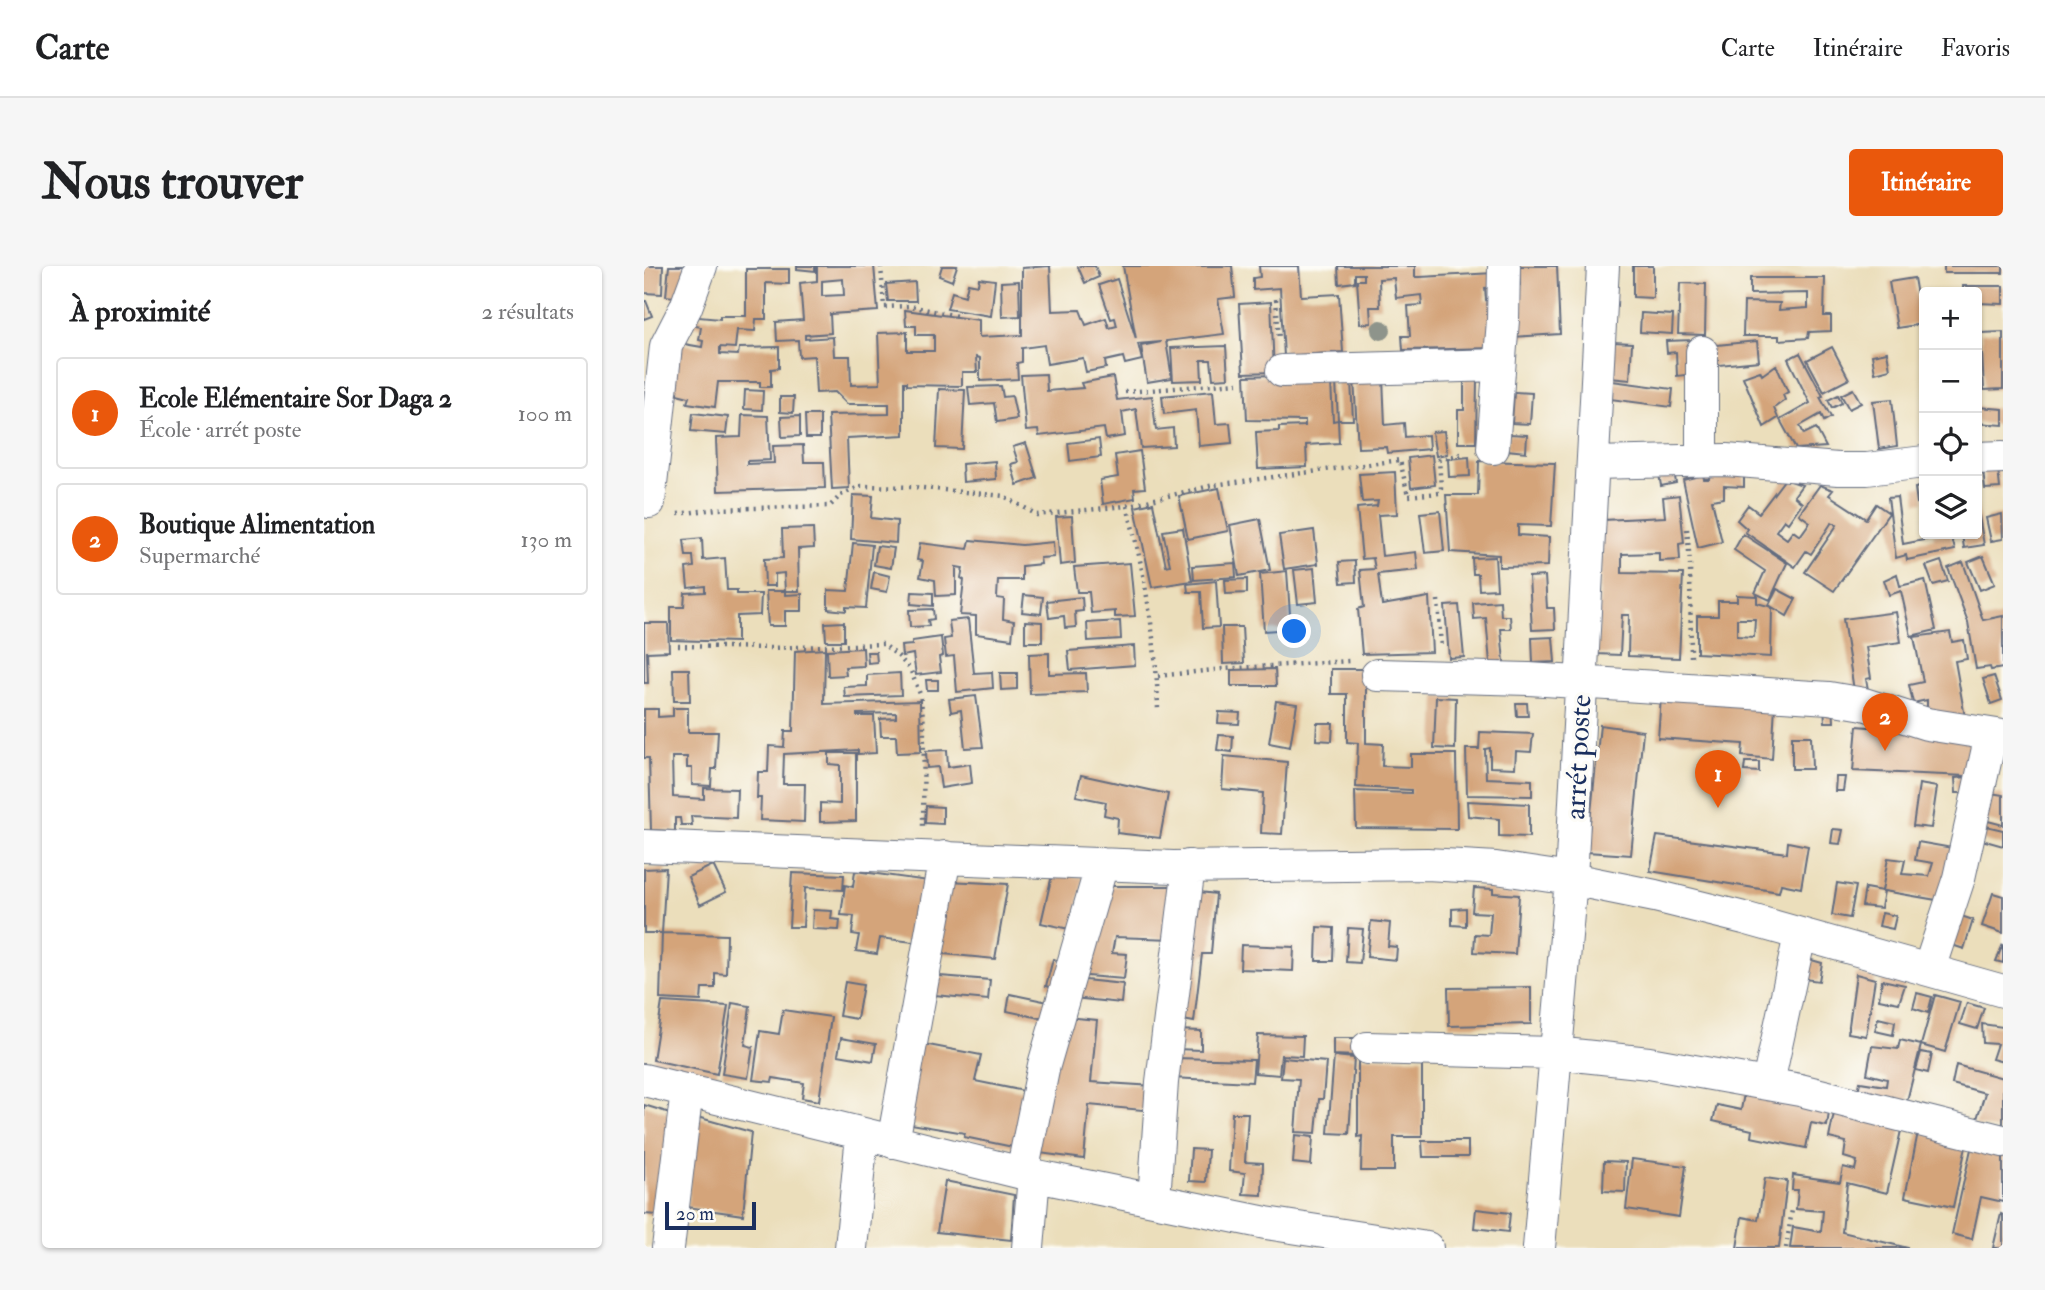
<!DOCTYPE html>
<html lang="fr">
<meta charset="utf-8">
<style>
:root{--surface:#fff;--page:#f6f6f6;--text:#202124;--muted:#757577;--line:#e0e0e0;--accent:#ea580c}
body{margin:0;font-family:"IM FELL Double Pica",serif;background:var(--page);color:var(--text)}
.controls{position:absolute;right:21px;top:21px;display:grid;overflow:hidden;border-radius:7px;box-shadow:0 2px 5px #0004}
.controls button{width:63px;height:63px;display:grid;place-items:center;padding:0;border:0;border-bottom:2px solid var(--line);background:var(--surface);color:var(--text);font:35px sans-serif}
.scale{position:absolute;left:21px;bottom:18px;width:91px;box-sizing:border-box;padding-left:7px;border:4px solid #1b2f5e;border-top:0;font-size:19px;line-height:24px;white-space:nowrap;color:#1b2f5e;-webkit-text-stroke:5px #fdfcf7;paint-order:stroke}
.you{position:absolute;left:651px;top:366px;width:24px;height:24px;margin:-18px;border:5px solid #fff;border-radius:50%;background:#1a73e8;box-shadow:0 0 0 10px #1a73e833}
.badge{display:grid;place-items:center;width:46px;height:46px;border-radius:50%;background:var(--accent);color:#fff;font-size:23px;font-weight:700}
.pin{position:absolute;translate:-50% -58px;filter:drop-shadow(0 2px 4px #0008)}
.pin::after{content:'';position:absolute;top:37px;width:24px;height:21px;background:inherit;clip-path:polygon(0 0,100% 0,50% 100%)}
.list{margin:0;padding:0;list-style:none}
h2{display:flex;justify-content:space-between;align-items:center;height:91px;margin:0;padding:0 28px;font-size:30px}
h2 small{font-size:23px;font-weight:400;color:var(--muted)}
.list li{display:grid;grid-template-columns:46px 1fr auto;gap:21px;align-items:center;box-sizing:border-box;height:112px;margin:0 14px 14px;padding:0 14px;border:2px solid var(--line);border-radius:7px}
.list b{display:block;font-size:26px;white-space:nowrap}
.list p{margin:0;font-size:23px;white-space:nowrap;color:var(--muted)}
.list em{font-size:23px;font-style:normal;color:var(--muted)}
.icon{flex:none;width:38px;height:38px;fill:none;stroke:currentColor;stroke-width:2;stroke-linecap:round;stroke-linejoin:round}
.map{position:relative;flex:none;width:1359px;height:982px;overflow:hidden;border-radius:7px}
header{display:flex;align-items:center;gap:42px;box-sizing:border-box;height:98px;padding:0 35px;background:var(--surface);border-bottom:2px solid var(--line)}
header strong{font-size:33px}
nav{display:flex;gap:38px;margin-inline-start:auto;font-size:24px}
.intro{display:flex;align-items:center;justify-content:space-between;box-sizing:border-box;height:168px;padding:0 42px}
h1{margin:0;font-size:49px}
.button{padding:18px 32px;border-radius:7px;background:var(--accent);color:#fff;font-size:24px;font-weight:700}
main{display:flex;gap:42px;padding:0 42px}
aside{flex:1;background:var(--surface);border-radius:7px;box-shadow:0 2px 5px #0004}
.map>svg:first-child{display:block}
</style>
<header>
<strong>Carte</strong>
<nav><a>Carte</a><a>Itinéraire</a><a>Favoris</a></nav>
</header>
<div class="intro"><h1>Nous trouver</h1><a class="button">Itinéraire</a></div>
<main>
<aside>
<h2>À proximité<small>2 résultats</small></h2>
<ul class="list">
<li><span class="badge">1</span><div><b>Ecole Elémentaire Sor Daga 2</b><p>École · arrét poste</p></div><em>100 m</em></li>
<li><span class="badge">2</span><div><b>Boutique Alimentation</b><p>Supermarché</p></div><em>130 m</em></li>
</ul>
</aside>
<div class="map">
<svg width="1359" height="982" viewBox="0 0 1359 982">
<rect width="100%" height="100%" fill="#fdfcf7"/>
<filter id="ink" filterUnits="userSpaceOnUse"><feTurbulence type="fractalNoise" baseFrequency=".0143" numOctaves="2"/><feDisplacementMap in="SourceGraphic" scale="14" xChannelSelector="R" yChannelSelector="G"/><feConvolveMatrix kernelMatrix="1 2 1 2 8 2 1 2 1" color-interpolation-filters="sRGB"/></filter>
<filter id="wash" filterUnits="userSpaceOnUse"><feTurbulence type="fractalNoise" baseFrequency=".00686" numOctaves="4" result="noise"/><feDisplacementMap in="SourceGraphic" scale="28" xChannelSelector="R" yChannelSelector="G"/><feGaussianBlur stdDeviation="1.57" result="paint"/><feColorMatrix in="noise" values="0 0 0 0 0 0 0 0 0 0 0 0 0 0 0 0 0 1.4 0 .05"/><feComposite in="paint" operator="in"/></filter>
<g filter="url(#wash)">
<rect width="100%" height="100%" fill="#ebdebb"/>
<g id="blocks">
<path fill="#d4a47a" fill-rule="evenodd" d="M0,0H19L18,28L0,27Z
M25,0H41L38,32L22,30Z
M153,0H171V5L153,3Z
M173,0H230L234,45L186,48L187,67L161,69V73L189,71L190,90H206L207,119L236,118L234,67L263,66V85H290V69H272V60H262L261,44L335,54V71L378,69V2L406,0L408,45L436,44L442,59L462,52L465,62L473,60L471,52L467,53L455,19L473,13L492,73L479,0H588L591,31L574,33L580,68L522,75L528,112L503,116L497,80L517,76L494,78L498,94L481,98L479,91L461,95L462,102L442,106L439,92L403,98L400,79L378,82V96L373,97L374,113L336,115V92L332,91L333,106H318V120L263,119V116H260V169L203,172L205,222L188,223L184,149L245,148V138H203L191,126L172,127L170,90L155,91L154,74L133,75L132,56L159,54L156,17L173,15ZM199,13L200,29L178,30V15Z
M298,0H313L308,15L295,10Z
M436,0H451L455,11L441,17L434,1Z
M615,0H655L657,30L695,28L699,86L640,90L636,22L609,24V12L616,11Z
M694,0H771V11H776L850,7L851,21L841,22L842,34L849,33L852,82L759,84L758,70H766L764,40L778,39L777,29L752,32L750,12L735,13L736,41H726L727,57L716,58L713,14H720V8H711V16L695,18Z
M875,0H913L916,68L868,71L866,20L876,19Z
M989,0H1009V32L989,31Z
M1300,0H1359V7H1300Z
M102,3H145V18L122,17V53H112L111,65L93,64L91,82L76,81V88L94,89L95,82L135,81V102L127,103V121H116V116H74L71,141L43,137L45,131L25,126L34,77L58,81L59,75L55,74L57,61L42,58L44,50L76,53V50H102Z
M335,12L351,14L347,50L303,43L308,26L321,30L324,17L334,19Z
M1106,12H1181L1180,50H1187V65L1165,66L1164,72L1135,74V70H1099L1100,36L1136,37L1135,44L1164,42V27L1106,28Z
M1270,12L1278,58L1253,62L1245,16Z
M375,15L376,50L358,51L357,16Z
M271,16L272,35H244L242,18Z
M1036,17L1062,18L1061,69L1034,68Z
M1319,20H1359V38L1333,37V26H1319Z
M0,35H2L8,50L0,53Z
M627,36L630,106L599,107L595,38Z
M997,47L1029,49L1028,68L996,66Z
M1359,66V123L1340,124L1337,67Z
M1049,74L1051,108L1033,110L1032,86L1023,87L1022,75Z
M1113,75L1115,95L1065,100L1063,80Z
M969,76L988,77L986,114L966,112Z
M582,80L584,112L569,113L567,94H557L558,114L529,115L527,82Z
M1188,81L1205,113L1180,126L1163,94Z
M1243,86L1246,103L1231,107L1228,89Z
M1156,87L1179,130L1176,131L1187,151L1180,155L1177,148L1156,160L1160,168L1172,162L1182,181L1152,183L1136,154L1166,137L1144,93Z
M1132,99L1144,126L1139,129L1141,134L1130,142L1134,152L1120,161L1099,111L1116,105L1118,109Z
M402,108L403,125L439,122L437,117L469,111L473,134L508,130L512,164L529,162L530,180L497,182L492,143L478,146L481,170L462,173L460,162L395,170L394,164L382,165L377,109Z
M632,109L687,116L689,155L694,154L695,177L662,179L663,201L614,203L612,166L635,165V161L661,160V155L603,154L601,110Z
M739,112L741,159L760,157L761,171L784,169L785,183L743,187L742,181L714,182L710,113Z
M820,112H833L832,177H814V144H820Z
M707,115L709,154H694L692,116Z
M968,115L1029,123L1027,141L966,133Z
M357,120L359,131L368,130L373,153L353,156L350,137L326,139L324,121Z
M295,123L321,124L318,183L292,182Z
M1209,123L1217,137L1205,143L1197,129Z
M101,124L119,125L118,144L100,143Z
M569,125L572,158L586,157L588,177L555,180L552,144L520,148L518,130Z
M870,126L888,127L886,158L868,157Z
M1194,129L1198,137L1188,142L1184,134Z
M136,131H150L149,147L136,146Z
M1248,133L1253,180L1235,183L1229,135Z
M1333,141L1359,143V159L1333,157Z
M49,147L84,151L82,168L47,165Z
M98,149L124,150L126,194L103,195V198L130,197L129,180L159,179L160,196H180L181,222L74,225L72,172L97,171Z
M161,149H176V172H162Z
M156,150V170L138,171L137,151Z
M800,165L803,188L792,190L788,166Z
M865,168L883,169L882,186L863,184Z
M455,173L457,191L426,195L424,177Z
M382,177L393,212L373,219L367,198L374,196L369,181Z
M496,185L501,222L490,223L491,232L459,238L456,214L474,211L471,189Z
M788,189L791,219L767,222L764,192Z
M825,191L826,210L805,211L804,193Z
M351,195L352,213L319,216L318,198Z
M835,195L911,197L907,260L874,259V269L905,271L904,300L855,301V289L806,286L802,229H834Z
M1029,199L1032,217L1017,220L1014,202Z
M1066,200L1100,202V221L1080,220V232L1068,234L1078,276L1054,282L1039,214L1059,209L1060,213H1065Z
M1354,203L1356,222L1341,223L1339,204Z
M751,206L753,248L734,249L738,290L772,286L774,304L734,308L738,339L785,331L788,386L718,388L714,343L720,341L716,304L731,303L729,292L718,293L713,242L733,240L734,235L718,236L715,208Z
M1141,213L1158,219L1150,230L1158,237L1144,257L1140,254L1132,265L1143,273L1149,265L1156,270L1166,256L1155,248L1176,219L1189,224L1185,229L1222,253L1232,238L1245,247L1190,325L1161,306L1193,259L1188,256L1167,288L1162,285L1151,301L1101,266L1103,263L1093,254L1104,239L1115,247Z
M1280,220V236L1273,237L1271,222Z
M575,222L584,265L544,273L535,230Z
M209,229L229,230L227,252L253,255L252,277L207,273Z
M1035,229L1040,277L1035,278L1036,294L1015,295V287L978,288V307L1039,308L1035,392L984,390L985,349H978L976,389L953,388L959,254L1021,251L1019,231Z
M1253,231L1259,278L1290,272L1289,268H1307L1311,284L1263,294L1262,289L1252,292L1244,232Z
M509,237L522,300L526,299L519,265L539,262L548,315L508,321L491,241Z
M1333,239L1340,279L1320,282L1318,268H1333Z
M796,245L800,285L781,287L776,247Z
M1358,248L1359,273L1347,275L1342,252Z
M428,250L431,297L416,299L412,251Z
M616,253L626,304L595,310L586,259Z
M169,262L170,282L154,283L155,325H141L140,307L131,308V320H121L120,293L139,292L138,263Z
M670,264L674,298L640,303L635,269Z
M1099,268L1143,297L1126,334L1111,327L1121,305L1090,284Z
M58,272L59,294L81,292L83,324H93V328H117L116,349L93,350V376L27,374V341H40L41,327L61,326V320L44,322L42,302L50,301L49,290H42L40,274Z
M326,274L378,279L409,276L410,291L396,292L397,298L378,300V314H354L353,332L360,333L359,353L370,355L368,373L332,368V350L316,349L320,314L317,312L319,302L312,301V329L292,330L291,314L276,311L279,295L273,294L276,277L324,283Z
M209,277L228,279L222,342L202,341V345L184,343V324L204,325Z
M233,280L250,282L247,302L230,299Z
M1339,290L1351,318L1336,324L1324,296Z
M851,291L853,323L835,324L834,308H829L828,292Z
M711,295L712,316L697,317L695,296Z
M1297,295L1304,315L1289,319L1282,300Z
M1319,296L1339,354L1359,350V402L1347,404L1346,401L1332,403L1324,356L1304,302Z
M486,297L491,350L471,351V345L447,347L445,326H433L430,301Z
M591,297L592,311L550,314L549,300Z
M670,302L673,336L654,338L650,304Z
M643,305L647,363L620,365L616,308Z
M230,306L246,310L243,326L227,323Z
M1253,308L1256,320L1281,314L1292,364L1267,370L1257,325L1245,329L1240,314Z
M901,310L903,342H910L911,363L888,364L885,311Z
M603,313V327L582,328L581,314Z
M572,315L575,361L559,362L557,326H544L543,318Z
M1133,323L1152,333L1143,350L1128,341L1127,391L1053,387V350H1074V335H1093V329L1113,330V337L1128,341L1125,339ZM1093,353H1111L1110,371L1093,370Z
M122,325H141V329L158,328V345H141V360H124Z
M268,326L289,327V340L267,338Z
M380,329L399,331L397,348L378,346Z
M438,331L439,345L431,346L432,361L421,362L420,350L405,352L403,335Z
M856,335L857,350H866L867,363H857L860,396L846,397L842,352L830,353L829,337Z
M815,339L820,391L805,392L801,340Z
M289,343L290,353L284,354L285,360L266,361L265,344Z
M1252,346L1257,376L1222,381L1227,412L1222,413L1225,429L1211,431L1199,353Z
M324,353L330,407L348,406L349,422L313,426L310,390L302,391L300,373L307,372L305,355Z
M381,355L398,356V376H381Z
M476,355L477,373L444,375L443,357Z
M200,356V375H182L181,357Z
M0,357H24L25,385L3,386L4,417H0Z
M578,361H598L600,397L579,398Z
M1306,366L1308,376L1320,374L1323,393L1311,395L1321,451L1283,450V434L1269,437L1265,419L1279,416L1270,371Z
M297,371L299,390L295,391L297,406L272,409L269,388L258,390L257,380L268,379V375Z
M909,371L911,396L889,397L888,372Z
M490,380L491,399L426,404L424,385Z
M219,382L220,400L201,401L202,409L184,410L183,384Z
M181,383L180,438L276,435L277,486L253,487L252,470H237L236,453L252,452V447L213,448V450H230L232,487L214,488V484L140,488L139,518H161L160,556L116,554L117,532H113L114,506H124L125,480L140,481L141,465H149L151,385Z
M223,386H232L233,396L224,397Z
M405,387V408L442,407L443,426L386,428L385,388Z
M29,403H45L46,435H30Z
M631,403L632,420H587V404Z
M687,403H722V477L739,478L738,500L767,501V488H812L813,563L712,562L711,525L767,527V524L712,521L714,477L703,476V428H687Z
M256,407L257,429L201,431L200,421L223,420V409Z
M356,407H373V423L357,424Z
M1350,410L1358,434L1347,438L1339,413Z
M282,414H294V424H283Z
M332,430L339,481L321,482L317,444L307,446L305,433Z
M792,431L812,432L811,483L790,482Z
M1017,431L1131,439L1128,493L1098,490L1099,478L1014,472Z
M632,435L653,438L646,481L625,477Z
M872,437H883L884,450H873Z
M1180,439H1189L1190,456H1181Z
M29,442H44V466H74L72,503H68L67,520L48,519V502H43V491H28L29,531L60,533V522L93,523L92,552L47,550L48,559H37L36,552H31V565L7,564L5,492H0V443H14V451L29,450Z
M575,446L596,447L595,458L574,457Z
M673,457H689L688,475L672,474Z
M956,459L999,465L987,589L943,586Z
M1213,460L1332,470L1323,510L1209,505Z
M836,466L889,468L887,486L872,485L871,502L846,501V482L841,483L842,512L888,514V530L823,529L822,483H835Z
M575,469L589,470L588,486L573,484Z
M1148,470H1167L1168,503H1148Z
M303,484L304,501L326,498L328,517L297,522L294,501L283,502L282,485Z
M185,487H212V555L176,556V537L196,538V499L185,498Z
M580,490L643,496L638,568L617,567L619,527L578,523Z
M1101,496H1115V506L1100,505Z
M437,509L524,528L516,572L473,567L474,552L460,549L462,536L432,530Z
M1192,511H1201L1199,525H1191Z
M1326,511L1327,527H1312L1311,512Z
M1275,518L1293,521L1287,562L1269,560Z
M1347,527L1359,529V559L1340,554Z
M823,535L885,538V571L855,570V553L824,550Z
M282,540L299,541V558L281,557Z
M1342,560L1359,564V580L1338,574Z
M1189,563L1199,564L1196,578L1187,577Z
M1013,570L1143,587L1144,576L1164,580L1157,622L1137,618L1135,626L1006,605Z
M1274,576L1314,583L1304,636L1240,625L1237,642L1218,640L1221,622L1238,625L1244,592L1261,594L1258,608L1285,610L1289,597L1271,594Z
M69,599L82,626L56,639L44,611Z
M22,602L18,667H0V603Z
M211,605L285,615L277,677L236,672L233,688L212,685L215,669L208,668L210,650L197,649L201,619L209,621Z
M148,607L200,609L199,624L161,622L159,661H145Z
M408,609L439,611L430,664L397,657Z
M304,615L364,618L351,693L290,687Z
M1193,617L1212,620L1206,652L1188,649Z
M455,620H535L529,673L471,671L468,687L483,688L480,713L431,709Z
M830,622L849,623V627L875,629L871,688L830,686L831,668L845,669L847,647L828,646Z
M547,625L572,628L567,688H558L550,756L534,753Z
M1349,627L1359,630V667L1338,660Z
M822,642V660L808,659V643Z
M169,644L188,645L187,653L196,654L195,664L168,663Z
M1238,647L1252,650L1249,663L1235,660Z
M1317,650L1329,654L1320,683L1308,679Z
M727,655L746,657L744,680L753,681L752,694L723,691Z
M673,661L690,662L689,695H672Z
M704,662L719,663L716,697L702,696Z
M18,667L83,669L82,708L71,707V722H58L57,735L16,733Z
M1359,678V697L1352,695Z
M597,679L650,681L649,705L596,703Z
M1157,691L1178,697L1175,715L1152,712Z
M409,693L421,696L413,723L402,720Z
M1212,708L1231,713L1222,770L1204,767Z
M283,709L346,714L344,734L280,728Z
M431,713L479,718L477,737L430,732Z
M1238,714L1261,719L1255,737L1235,733Z
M201,716L219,719L213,753L195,750Z
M887,721V758L805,760L804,722Z
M1273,727L1288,731L1284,747L1269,742Z
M366,728L409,737L405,754L363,745Z
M1291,729L1316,736L1301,786L1277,779Z
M18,736L84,740L73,808L9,794Z
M88,737L106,740L101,779L109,781L104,812L78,808Z
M1323,737L1340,742L1333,763L1316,758Z
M139,744L187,751L175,835L158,832L160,817L129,812L128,816L109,814L116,765L135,768Z
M422,751L453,754L447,816L510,820L509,845L445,839L440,893L388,886Z
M1234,752L1251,756L1249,769L1231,765Z
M1338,758L1359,761V796L1348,793L1353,778L1339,777Z
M532,764L557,765V784L531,783Z
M614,769L659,770L658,790L637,789L635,809L611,807Z
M197,772L232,778L229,795L194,789Z
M689,772H713V790L689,789Z
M1256,774L1277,779L1262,839L1213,830L1216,816L1242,820L1243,813L1223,808L1228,780L1254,783Z
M274,777L337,789L331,815L385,826L374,882L320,871L321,867L267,858Z
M1277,786L1288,788L1284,807L1272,804Z
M690,790L710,792L705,868L684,867Z
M714,791L778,792V871H750V905H717L718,870L714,871Z
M530,792L610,794L608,816L528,812Z
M639,792L682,796L679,833H675L672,867L651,866L655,813L637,812Z
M1312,799L1359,812V865L1331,859L1341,827L1308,818Z
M1101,822L1186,840L1183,860L1167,857L1162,882L1107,871L1108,864L1069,855L1073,839L1097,844Z
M0,839L26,847L15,949L0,948Z
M1191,842L1258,860L1243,927L1203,917L1198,966L1264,982H1146L1149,961L1177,966L1179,945L1152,943L1154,924H1148L1149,909L1196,916L1199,901L1211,904L1213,895L1200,891L1202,876L1185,872Z
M588,847H604L601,896L619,897L618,929L599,928L601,907L585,905Z
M53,851L107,866L99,949L43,941Z
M1274,866L1323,876L1309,941L1261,931Z
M651,869L669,871L667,899L649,897Z
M1329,874L1359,884V936L1337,931L1328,973L1308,968Z
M778,875H824V891H779Z
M547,883L564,884L562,916L545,915Z
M988,893L1042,900L1035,951L982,943Z
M960,895L982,896L981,926L959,925Z
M1121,912L1143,915L1135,982H1093L1098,951L1114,954Z
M301,915L370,929L367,974L293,966Z
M832,943L866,947L864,966L830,962Z
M1357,948L1359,949V982H1349Z"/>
</g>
</g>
<g filter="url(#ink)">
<use href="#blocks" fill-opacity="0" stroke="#646c7f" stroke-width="2"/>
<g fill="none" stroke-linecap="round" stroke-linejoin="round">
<defs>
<path id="street" d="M1058,86V193
M638,105L855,99
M849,182L859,54L860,0
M1333,192L1359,191
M949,197L1082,194L1194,203H1223L1280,196
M5,236L22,80L42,41L57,0
M733,409L885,413L1185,432L1220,438L1283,458L1359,470
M0,580L529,601L783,598L852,602L927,613L1011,630L1100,652L1359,725
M1285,703L1315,612L1347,469
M723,782L911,787L1005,797L1156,824L1359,875
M0,814L378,907L622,957L783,982
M1124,817L1156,669
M249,876L301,591
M378,907L400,799L458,598
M510,934L518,816L545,600
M24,982L43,824
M207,982L218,869
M384,982L390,909
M895,982L927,613L959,0"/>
</defs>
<use href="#street" stroke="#646c7f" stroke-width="34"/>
<path stroke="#646c7f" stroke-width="4.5" stroke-dasharray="2 5" stroke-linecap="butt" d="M237,0L240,41L266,40L313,50
M632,33L635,74
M481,126L594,117
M483,240C501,308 513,376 514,446
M34,248L72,243L186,240L197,229L217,220L269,221L360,230L393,249L482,240L570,219L756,194L764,230L795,227L797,222L795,194L820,187
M1043,263L1046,297L1047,392
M794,334L797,382
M34,380L127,382L239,378L254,390L266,403L276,428L280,458L279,561
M514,410L578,403L706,395
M1142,982L1148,944"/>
<use href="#street" stroke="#fff" stroke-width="32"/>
</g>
<circle fill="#8e948b" cx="737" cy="64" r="10"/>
</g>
<g text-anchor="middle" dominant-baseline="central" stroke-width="7" stroke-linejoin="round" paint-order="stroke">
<g font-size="30" fill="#1b2f5e" stroke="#fdfcf7">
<text transform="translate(934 491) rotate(-87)">arrét poste</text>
</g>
</g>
</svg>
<div class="controls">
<button>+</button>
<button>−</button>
<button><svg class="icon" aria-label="locate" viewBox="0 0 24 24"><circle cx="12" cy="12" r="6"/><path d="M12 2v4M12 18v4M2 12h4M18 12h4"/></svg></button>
<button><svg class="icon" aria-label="layers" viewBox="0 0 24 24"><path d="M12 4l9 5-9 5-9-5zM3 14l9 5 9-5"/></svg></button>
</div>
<div class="scale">20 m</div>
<div class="you"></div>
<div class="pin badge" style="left:1074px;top:542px">1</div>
<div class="pin badge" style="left:1241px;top:485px">2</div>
</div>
</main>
